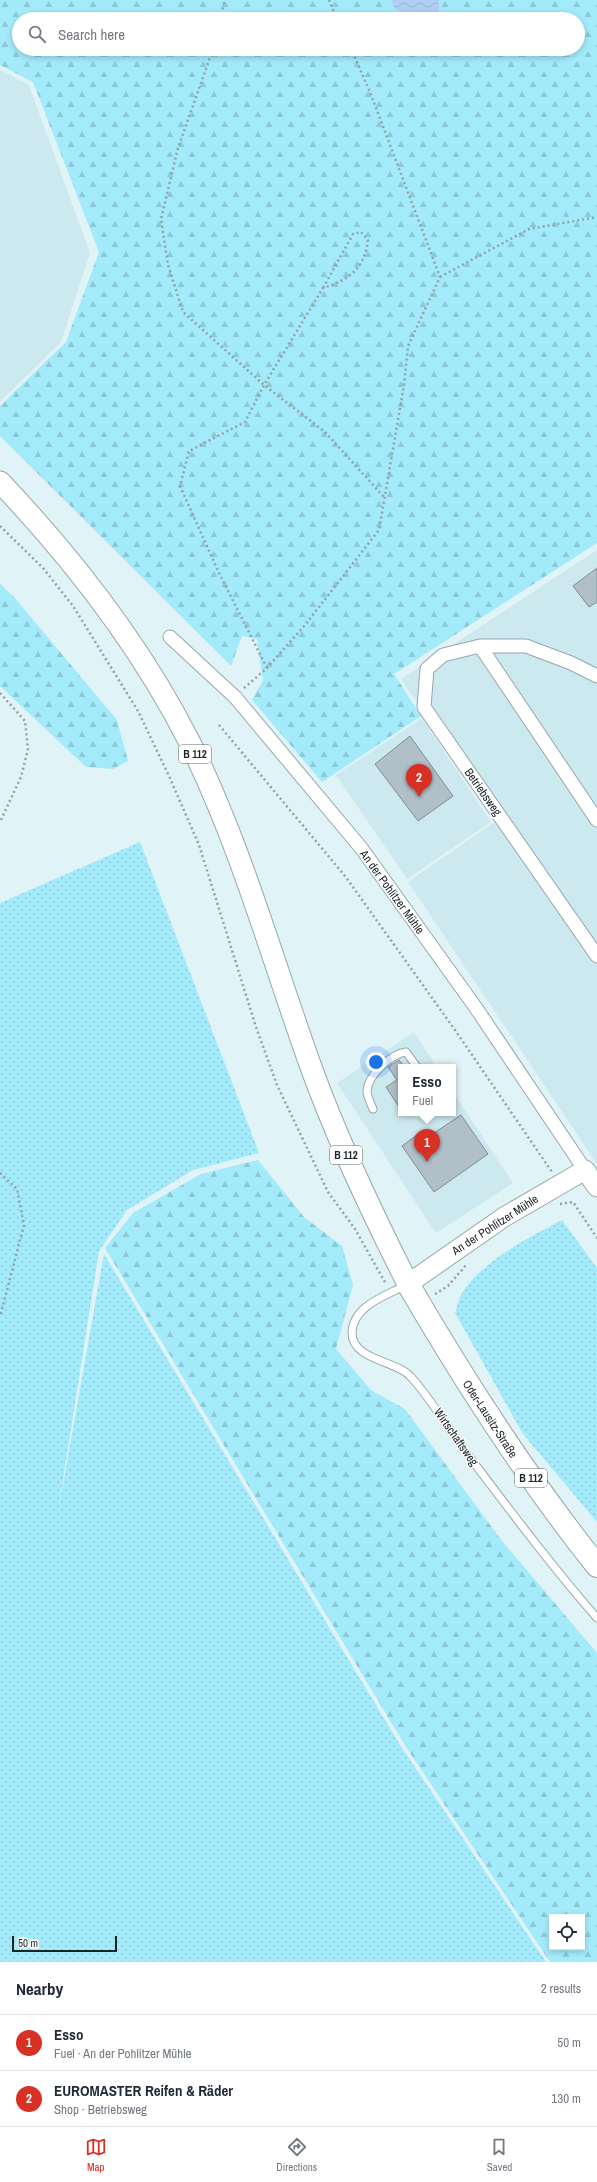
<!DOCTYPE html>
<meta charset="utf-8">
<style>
:root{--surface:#fff;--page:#f6f6f7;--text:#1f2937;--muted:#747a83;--line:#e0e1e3;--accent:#d93025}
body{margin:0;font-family:"Archivo Narrow",sans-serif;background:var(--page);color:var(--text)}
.controls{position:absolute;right:12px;bottom:12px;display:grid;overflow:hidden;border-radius:0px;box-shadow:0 2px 6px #0003}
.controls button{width:36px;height:36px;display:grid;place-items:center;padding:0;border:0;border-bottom:1px solid var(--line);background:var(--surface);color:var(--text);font:20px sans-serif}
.scale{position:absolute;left:12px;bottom:10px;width:105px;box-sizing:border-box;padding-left:4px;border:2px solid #1d2426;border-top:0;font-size:11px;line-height:14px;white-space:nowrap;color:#1d2426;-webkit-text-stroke:3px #fff;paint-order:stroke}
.you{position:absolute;left:376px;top:1062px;width:14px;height:14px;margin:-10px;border:3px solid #fff;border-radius:50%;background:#1a73e8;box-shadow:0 0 0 6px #1a73e833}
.badge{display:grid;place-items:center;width:26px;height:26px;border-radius:50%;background:var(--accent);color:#fff;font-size:13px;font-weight:700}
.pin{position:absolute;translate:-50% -33px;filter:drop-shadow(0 1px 2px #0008)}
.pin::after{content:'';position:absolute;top:21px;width:14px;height:12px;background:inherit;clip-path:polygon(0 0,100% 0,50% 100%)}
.popup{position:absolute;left:398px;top:1064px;width:58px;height:52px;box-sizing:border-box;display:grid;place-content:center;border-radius:0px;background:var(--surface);filter:drop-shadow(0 1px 3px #0005);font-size:13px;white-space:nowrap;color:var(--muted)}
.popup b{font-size:15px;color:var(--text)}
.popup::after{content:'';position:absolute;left:50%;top:100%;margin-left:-8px;border:8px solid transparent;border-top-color:var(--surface)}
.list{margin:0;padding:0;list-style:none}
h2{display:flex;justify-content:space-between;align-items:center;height:52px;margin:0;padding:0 16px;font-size:17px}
h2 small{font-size:13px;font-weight:400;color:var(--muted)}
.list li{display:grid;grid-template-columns:26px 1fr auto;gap:12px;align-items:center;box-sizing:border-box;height:56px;padding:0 16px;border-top:1px solid var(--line)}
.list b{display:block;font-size:15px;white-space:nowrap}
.list p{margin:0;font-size:13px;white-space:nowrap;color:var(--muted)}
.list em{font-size:13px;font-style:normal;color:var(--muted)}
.icon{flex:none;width:22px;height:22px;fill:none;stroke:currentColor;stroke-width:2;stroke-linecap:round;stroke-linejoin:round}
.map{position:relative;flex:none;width:597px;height:1962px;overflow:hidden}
.search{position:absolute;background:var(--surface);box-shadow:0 2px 6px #0003;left:12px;right:12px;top:12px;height:44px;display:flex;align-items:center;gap:10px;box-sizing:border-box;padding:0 14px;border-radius:22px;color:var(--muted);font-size:15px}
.sheet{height:164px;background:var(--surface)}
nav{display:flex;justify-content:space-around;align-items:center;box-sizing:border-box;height:56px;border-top:1px solid var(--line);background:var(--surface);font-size:11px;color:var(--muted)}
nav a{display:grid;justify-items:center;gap:2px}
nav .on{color:var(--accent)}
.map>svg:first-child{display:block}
</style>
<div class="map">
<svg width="597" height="1962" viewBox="0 0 597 1962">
<defs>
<pattern id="grass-dots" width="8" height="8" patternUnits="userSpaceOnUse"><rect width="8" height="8" fill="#a3eafb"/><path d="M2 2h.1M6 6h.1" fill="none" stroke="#8cc9d7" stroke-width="1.8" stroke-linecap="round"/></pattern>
<pattern id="forest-firs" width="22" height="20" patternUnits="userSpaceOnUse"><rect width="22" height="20" fill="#a3eafb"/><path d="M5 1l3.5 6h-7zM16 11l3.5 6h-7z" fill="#8cc9d7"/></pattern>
<pattern id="water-waves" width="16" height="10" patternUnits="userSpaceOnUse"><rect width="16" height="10" fill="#b1cff5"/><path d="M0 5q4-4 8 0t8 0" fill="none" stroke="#98b2d2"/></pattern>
</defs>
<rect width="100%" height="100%" fill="#e0f3f7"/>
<path fill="#cde9f0" d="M0,70L29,85L90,253L61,342L0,402Z
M597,550V1164L408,882L496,821L401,679Z
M422,718L491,822L407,879L336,775Z
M414,1032L437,1067H401V1113H453V1092L513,1183L436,1233L337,1083Z"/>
<path fill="url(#grass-dots)" d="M140,842L259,1153L193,1170L127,1210L99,1251L57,1518L104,1254L400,1745L546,1962H0V903Z
M562,1220L597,1268V1522L523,1434L455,1313C457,1307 459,1299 462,1293C481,1262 531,1236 562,1220Z"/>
<path fill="url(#forest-firs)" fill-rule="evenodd" d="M0,0H391L394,7L404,19H19V49H578V19H436L439,16V0H597V543L394,674L421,716L322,782L252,700L263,680L257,639L242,636L231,666L0,436V406L66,342L99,252L33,82L0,65Z
M0,584L14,597L117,720L128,761L113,769L86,767L0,686Z
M258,1160L304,1217L342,1246L353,1285L336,1349L371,1390L405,1409L502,1541L597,1653V1962H550L406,1747L105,1248L133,1213L201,1174ZM552,1917H582V1947H552Z"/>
<path fill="url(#water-waves)" d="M391,0H439V16L436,19H404L394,7Z"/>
<path fill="#b0bfc8" stroke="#7e8c95" d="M597,568V602L589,607L573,586Z
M410,736L453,796L418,821L375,764Z
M399,1060L403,1065L401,1066V1110L386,1087L397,1080L388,1067Z
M461,1115L488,1154L434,1192L402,1146L421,1132L425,1139Z"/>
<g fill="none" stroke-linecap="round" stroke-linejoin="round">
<defs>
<path id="lane" d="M373,1109C371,1104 367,1096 367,1091C368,1075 391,1054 406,1052L417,1067
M406,1285C386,1296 353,1305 352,1333C352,1360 397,1361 410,1376C430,1397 444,1423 462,1447C506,1505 549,1563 597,1618"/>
<path id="street" d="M170,637L235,697L362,849L476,1008L585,1170
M480,646L597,820
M597,676L571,663L526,646H480L443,655L427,669L424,707L597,956"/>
<path id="secondary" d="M408,1284L504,1217L585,1170L597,1187"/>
<path id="primary" d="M0,482C75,561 141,646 190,743C241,846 272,959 311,1067C338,1142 372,1213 408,1284"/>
<path id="highway" d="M408,1284C465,1382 526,1477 597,1566"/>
</defs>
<use href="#lane" stroke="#96a7ac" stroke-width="9"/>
<use href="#street" stroke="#96a7ac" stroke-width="15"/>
<use href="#secondary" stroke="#96a7ac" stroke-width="21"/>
<use href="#primary" stroke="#96a7ac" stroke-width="23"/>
<use href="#highway" stroke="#96a7ac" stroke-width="24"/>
<path stroke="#93a1a5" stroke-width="2.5" stroke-dasharray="2 3" stroke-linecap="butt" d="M329,0L337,19
M220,19L225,0
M213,49L178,148L161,219L168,265L183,312L264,385L325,432L384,497
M440,277L529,229L597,217
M0,526L43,568L73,606L138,711L169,776L199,845L256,1027L277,1085L328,1192L355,1229L386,1284
M267,668L219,573L180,486L189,451L245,422L264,385L323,288C349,280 365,268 368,240L361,232L353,234L323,288
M244,688L267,668L305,625L379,530L404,385L408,346L440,277L370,92L351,49
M0,693L25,721L28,749L21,777L0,822
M219,725L345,876L455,1030L552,1172
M0,1173L17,1189L24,1225L0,1317
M560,1204L573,1202L597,1238
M435,1294L448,1286L467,1264"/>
<use href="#lane" stroke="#fff" stroke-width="7"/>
<use href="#street" stroke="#fff" stroke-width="13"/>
<use href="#secondary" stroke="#fff" stroke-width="19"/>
<use href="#primary" stroke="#fff" stroke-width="21"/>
<use href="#highway" stroke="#fff" stroke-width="22"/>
</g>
<g text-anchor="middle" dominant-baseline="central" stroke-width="3" stroke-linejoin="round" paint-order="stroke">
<g fill="#fff" stroke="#616667" stroke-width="1">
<rect x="179" y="745" width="32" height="18" rx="3"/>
<rect x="330" y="1146" width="32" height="18" rx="3"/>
<rect x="515" y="1469" width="32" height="18" rx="3"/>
</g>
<g font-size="11" font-weight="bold" fill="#1d2426">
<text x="195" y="754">B 112</text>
<text x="346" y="1155">B 112</text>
<text x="531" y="1478">B 112</text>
</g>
<g font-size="12" fill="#1d2426" stroke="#fff">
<text transform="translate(483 792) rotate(55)">Betriebsweg</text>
<text transform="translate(392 892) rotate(54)">An der Pohlitzer Mühle</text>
<text transform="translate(495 1225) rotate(-33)">An der Pohlitzer Mühle</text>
<text transform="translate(490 1419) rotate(57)">Oder-Lausitz-Straße</text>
<text transform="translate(456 1437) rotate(55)">Wirtschaftsweg</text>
</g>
</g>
</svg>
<div class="controls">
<button><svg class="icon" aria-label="locate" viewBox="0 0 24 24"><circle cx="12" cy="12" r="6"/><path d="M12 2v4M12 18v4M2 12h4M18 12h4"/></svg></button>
</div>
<div class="scale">50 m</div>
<div class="you"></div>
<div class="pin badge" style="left:427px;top:1162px">1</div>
<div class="popup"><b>Esso</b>Fuel</div>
<div class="pin badge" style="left:419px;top:797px">2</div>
<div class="search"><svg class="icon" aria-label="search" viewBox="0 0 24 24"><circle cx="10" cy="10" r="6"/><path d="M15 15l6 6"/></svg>Search here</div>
</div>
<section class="sheet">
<h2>Nearby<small>2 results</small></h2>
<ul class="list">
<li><span class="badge">1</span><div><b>Esso</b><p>Fuel · An der Pohlitzer Mühle</p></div><em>50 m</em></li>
<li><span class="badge">2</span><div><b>EUROMASTER Reifen &amp; Räder</b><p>Shop · Betriebsweg</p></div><em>130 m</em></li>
</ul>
</section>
<nav>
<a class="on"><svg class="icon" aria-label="map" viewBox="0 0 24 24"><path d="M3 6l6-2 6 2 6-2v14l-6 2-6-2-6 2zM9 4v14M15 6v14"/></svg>Map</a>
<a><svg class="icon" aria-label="directions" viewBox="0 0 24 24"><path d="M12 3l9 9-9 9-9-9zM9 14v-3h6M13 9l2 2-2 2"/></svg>Directions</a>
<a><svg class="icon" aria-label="saved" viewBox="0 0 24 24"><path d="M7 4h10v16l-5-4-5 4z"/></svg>Saved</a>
</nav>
